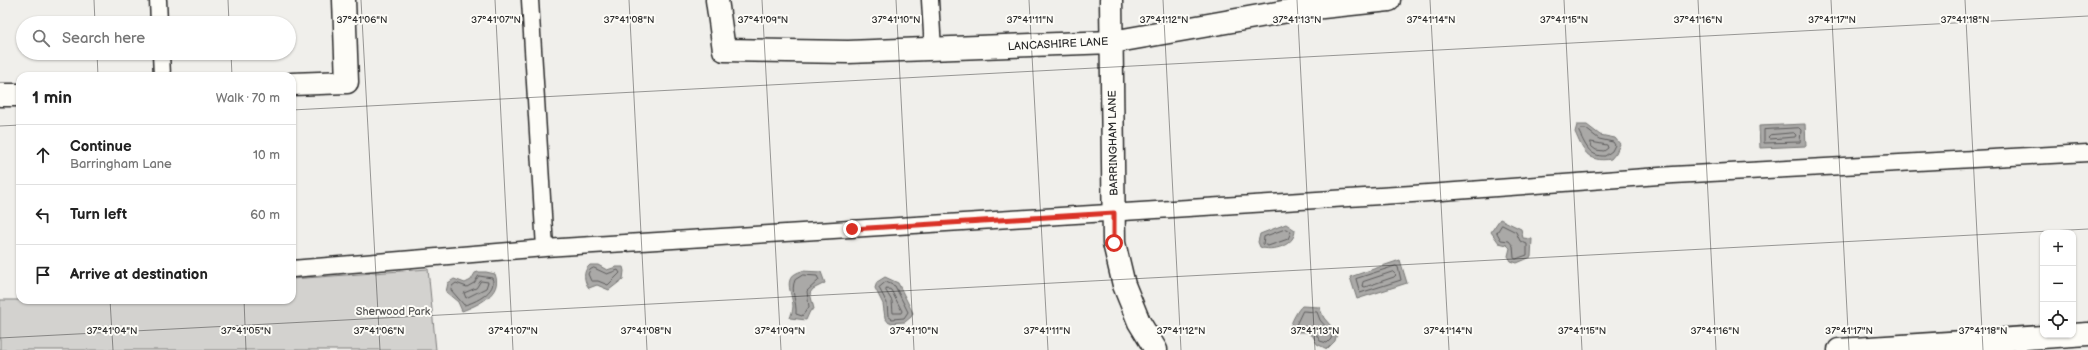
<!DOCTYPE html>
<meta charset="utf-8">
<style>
:root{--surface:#fff;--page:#f2f2f2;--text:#222;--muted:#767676;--line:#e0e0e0}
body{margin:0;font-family:"Balsamiq Sans",sans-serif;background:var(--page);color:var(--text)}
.controls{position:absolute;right:12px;bottom:12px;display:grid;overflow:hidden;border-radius:8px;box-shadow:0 1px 3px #0004}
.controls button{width:36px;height:36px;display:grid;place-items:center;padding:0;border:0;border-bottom:1px solid var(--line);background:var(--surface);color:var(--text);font:20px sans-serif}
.stop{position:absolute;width:12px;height:12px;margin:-9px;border:3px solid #d93025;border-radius:50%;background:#fff}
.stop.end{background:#d93025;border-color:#fff;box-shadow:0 1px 4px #0008}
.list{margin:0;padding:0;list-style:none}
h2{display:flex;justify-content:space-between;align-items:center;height:52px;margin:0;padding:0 16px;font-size:17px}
h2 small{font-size:13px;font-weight:400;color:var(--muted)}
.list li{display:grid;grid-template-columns:26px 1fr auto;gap:12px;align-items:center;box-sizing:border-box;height:60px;padding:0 16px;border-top:1px solid var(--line)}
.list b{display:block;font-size:15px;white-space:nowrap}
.list p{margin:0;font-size:13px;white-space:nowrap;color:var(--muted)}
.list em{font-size:13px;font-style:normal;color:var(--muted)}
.icon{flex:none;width:22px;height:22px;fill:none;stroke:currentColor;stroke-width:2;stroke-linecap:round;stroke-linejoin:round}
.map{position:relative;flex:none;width:2088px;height:350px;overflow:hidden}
.search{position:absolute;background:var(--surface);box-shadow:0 1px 3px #0004;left:16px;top:16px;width:280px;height:44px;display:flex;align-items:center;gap:10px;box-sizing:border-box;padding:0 14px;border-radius:22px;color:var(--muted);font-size:15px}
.panel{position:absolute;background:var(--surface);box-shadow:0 1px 3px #0004;left:16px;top:72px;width:280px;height:232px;border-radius:12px}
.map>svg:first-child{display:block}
</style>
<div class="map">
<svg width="2088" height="350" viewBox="0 0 2088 350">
<rect width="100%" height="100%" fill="#f0efeb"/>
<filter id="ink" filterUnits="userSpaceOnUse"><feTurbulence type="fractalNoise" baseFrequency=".025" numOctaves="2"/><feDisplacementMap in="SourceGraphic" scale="8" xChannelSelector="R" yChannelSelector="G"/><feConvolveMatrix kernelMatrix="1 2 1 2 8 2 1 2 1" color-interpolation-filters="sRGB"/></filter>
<g filter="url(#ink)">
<path fill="#d3d2cf" stroke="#7f7e7d" d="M428,269L436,350H0V300H292V279Z"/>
<path fill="#aaa9a7" stroke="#777775" d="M1805,124L1806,146L1760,148L1759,126Z
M1577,125H1587L1600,135L1615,138L1620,144L1616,153L1611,159C1587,163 1583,150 1575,132Z
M1500,219L1521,229L1523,238L1532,239L1531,257L1517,263L1511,261L1508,256L1510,248L1507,245L1499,243L1491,232Z
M1286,224L1295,230C1295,246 1272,252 1260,247L1258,242L1260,234Z
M1400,260L1407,283L1357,299L1350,277Z
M590,265H598L607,270L616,267H623L624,271L623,279L609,290L597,285L589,288C584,282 582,271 590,265Z
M802,271L821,272L825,283L813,289L810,293L814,309L810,311L806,320L790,318C791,315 793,310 793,306C792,291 781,277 802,271Z
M478,272H486L495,274C503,294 478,305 462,311L458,302L446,292L448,283L454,279L465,283L471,280L475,273Z
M885,277L898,283L913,313L911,317L905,322L889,323L885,318L883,304L875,288L877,282Z
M1302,306L1319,307L1324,318L1337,333L1335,341L1327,349L1317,344L1313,336L1307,332H1292L1290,328C1291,322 1298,309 1302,306Z"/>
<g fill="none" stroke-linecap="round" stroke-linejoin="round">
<path stroke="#5e5d5d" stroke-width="1" d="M1799,128L1801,130L1800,142L1764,143V130Z
M1581,129H1586L1599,139L1613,142L1615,145L1612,151L1605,156C1589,157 1585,144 1579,132Z
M1794,133L1796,135L1795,137L1770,139L1768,137L1770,135Z
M1591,142L1607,145L1608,148L1604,151L1596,150L1592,147Z
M1502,225L1516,232L1520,241L1527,244V255L1516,259L1514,258L1513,246L1509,241L1501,240L1497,233Z
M1286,229L1291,232L1288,239L1268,246L1263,244L1264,237Z
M1396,266L1398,267L1401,280L1360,293L1356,279Z
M594,268L607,274L618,270L620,273L608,285L598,281H591L588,274L590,270Z
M1393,272L1396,275L1394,277L1365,287L1362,286L1363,282Z
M803,275L817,276L819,280L807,291L809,307L802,316L796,314C797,302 790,291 795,280Z
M479,276L492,278C498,291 475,303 464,305L451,290L452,286L456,283L467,287L474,283Z
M481,281L488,282L486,288L466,298L464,293L476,288Z
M886,282L895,286L908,312L904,318L892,319L888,316L887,303L879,288Z
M887,288L891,290L902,311L901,313H893L892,301L886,291Z
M1303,311L1317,312L1320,320L1332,334L1331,339L1327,343L1320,341C1311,324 1309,332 1295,328Z"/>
<defs>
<path id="service" d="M158,0L159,23
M930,0L933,49
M161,53L162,76
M545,248L1428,193L1673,175L2088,153
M292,269L545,248L530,0"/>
<path id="minor" d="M717,0L724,50L848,52L1112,42L1294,10L1389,0
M1111,0L1114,243L1124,285L1139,322L1156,350
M292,84L347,82L344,0
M0,95H20
M1839,350L2088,334"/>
</defs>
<use href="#service" stroke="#2b2b2b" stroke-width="19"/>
<use href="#minor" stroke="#2b2b2b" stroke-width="25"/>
<use href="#service" stroke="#fdfcf7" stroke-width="16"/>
<use href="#minor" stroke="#fdfcf7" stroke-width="22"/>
</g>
</g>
<g fill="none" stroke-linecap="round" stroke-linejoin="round" filter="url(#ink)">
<path stroke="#d93025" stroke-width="5" d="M852,229L1114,213V243"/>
</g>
<path fill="none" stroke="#2b2b2b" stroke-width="1" stroke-opacity="0.45" d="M94,0L95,23M228,0L229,23M361,0L380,350M495,0L513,350M629,0L647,350M762,0L781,350M896,0L914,350M1029,0L1048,350M1163,0L1181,350M1297,0L1315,350M1430,0L1449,350M1564,0L1582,350M1698,0L1716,350M1831,0L1849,350M1965,0L1983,350M97,53L98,76M231,53L232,76M292,110L2088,16M0,126L20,125M110,300L113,350M244,300L246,350M0,338L2088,229"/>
<g text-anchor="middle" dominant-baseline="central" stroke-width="4" stroke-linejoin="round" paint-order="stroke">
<g font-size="11" fill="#2b2b2b" stroke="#fdfcf7">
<text transform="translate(1058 44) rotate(-3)">LANCASHIRE LANE</text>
<text transform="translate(1113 143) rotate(-91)">BARRINGHAM LANE</text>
</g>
<g font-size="11" fill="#555554" stroke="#fdfcf7">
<text x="393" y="311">Sherwood Park</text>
</g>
</g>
<g font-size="10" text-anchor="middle" fill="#2b2b2b" stroke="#fdfcf7" stroke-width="4" stroke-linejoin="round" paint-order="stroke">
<text x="362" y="23">37°41'06"N</text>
<text x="496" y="23">37°41'07"N</text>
<text x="629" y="23">37°41'08"N</text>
<text x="763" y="23">37°41'09"N</text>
<text x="896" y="23">37°41'10"N</text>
<text x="1030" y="23">37°41'11"N</text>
<text x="1164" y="23">37°41'12"N</text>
<text x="1297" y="23">37°41'13"N</text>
<text x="1431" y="23">37°41'14"N</text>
<text x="1564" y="23">37°41'15"N</text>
<text x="1698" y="23">37°41'16"N</text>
<text x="1832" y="23">37°41'17"N</text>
<text x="1965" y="23">37°41'18"N</text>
<text x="112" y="334">37°41'04"N</text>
<text x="246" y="334">37°41'05"N</text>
<text x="379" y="334">37°41'06"N</text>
<text x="513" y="334">37°41'07"N</text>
<text x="646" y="334">37°41'08"N</text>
<text x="780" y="334">37°41'09"N</text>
<text x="914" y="334">37°41'10"N</text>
<text x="1047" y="334">37°41'11"N</text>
<text x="1181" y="334">37°41'12"N</text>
<text x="1315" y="334">37°41'13"N</text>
<text x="1448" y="334">37°41'14"N</text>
<text x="1582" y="334">37°41'15"N</text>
<text x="1715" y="334">37°41'16"N</text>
<text x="1849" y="334">37°41'17"N</text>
<text x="1983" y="334">37°41'18"N</text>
</g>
</svg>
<div class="controls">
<button>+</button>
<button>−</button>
<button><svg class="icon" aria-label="locate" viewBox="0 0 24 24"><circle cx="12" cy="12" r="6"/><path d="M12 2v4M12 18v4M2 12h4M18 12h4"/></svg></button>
</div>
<div class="stop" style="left:1114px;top:243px"></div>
<div class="stop end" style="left:852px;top:229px"></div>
<div class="search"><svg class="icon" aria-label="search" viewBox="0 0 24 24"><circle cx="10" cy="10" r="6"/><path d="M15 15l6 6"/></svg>Search here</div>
<section class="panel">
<h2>1 min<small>Walk · 70 m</small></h2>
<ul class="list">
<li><svg class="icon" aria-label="ahead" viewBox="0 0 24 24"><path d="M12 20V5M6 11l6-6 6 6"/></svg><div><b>Continue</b><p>Barringham Lane</p></div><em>10 m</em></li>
<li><svg class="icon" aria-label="left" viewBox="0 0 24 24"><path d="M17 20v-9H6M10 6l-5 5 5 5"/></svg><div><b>Turn left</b></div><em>60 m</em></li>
<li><svg class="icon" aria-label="arrive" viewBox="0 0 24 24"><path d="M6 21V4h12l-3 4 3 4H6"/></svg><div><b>Arrive at destination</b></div></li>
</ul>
</section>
</div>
